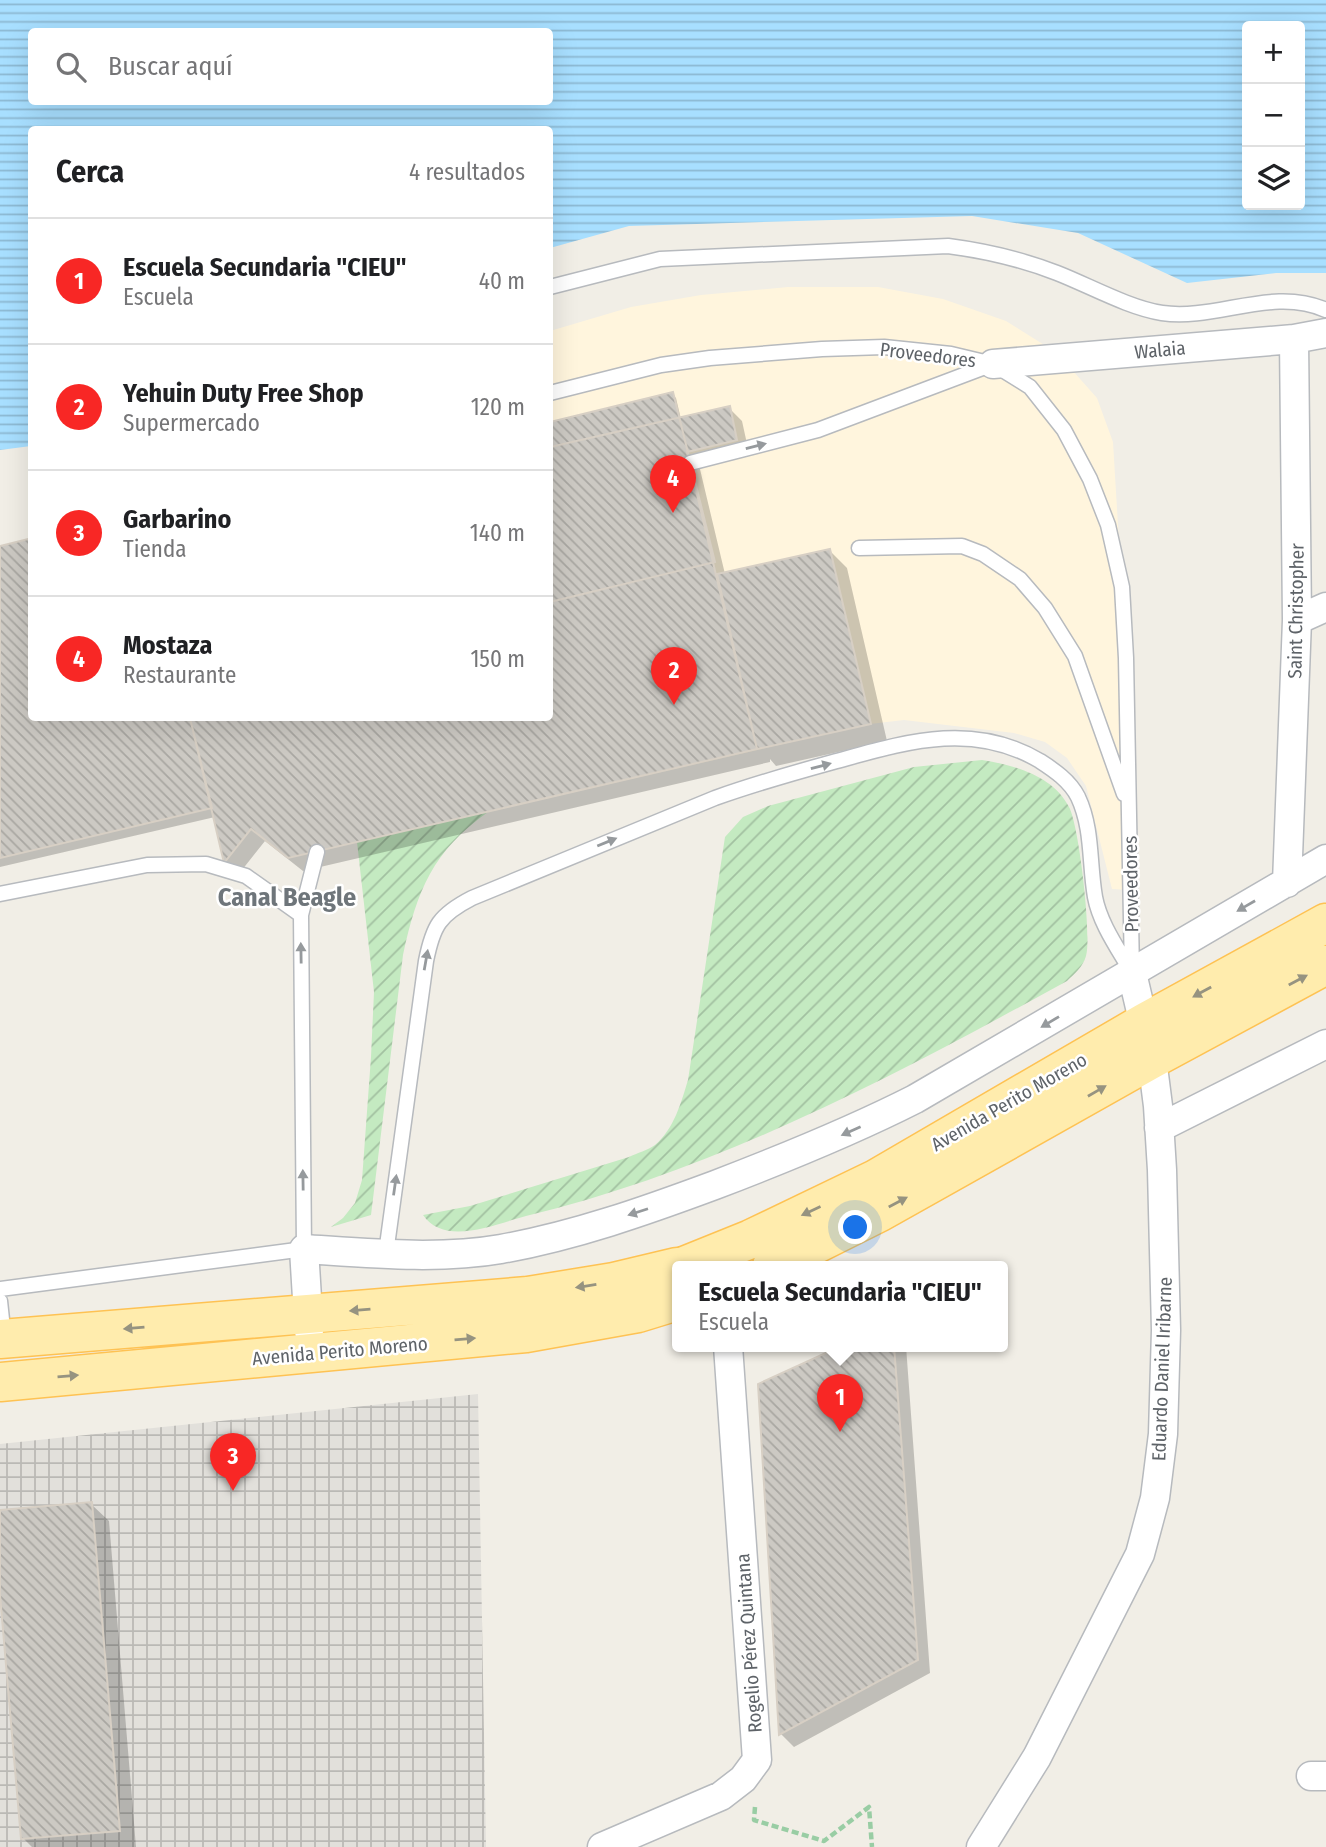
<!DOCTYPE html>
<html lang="es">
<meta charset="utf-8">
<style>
:root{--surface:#fff;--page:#f2f2f2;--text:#202124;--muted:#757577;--line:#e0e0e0;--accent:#f82725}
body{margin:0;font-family:"Fira Sans Condensed",sans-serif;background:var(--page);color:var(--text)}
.controls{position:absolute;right:21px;top:21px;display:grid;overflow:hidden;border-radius:7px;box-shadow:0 7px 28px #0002}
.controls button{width:63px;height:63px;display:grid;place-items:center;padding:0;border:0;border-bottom:2px solid var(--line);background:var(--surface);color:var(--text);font:35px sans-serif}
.you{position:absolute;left:856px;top:1228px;width:24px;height:24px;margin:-18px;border:5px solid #fff;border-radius:50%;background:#1a73e8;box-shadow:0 0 0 10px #1a73e833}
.badge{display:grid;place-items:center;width:46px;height:46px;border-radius:50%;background:var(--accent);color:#fff;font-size:23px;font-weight:700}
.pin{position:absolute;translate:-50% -58px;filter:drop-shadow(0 2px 4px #0008)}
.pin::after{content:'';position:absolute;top:37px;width:24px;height:21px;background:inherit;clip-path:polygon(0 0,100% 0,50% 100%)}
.popup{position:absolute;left:672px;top:1261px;width:336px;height:91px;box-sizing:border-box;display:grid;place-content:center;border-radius:7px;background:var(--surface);filter:drop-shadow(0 2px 5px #0005);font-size:23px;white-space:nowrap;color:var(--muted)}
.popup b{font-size:26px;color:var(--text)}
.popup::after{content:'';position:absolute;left:50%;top:100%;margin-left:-14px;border:14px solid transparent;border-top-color:var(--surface)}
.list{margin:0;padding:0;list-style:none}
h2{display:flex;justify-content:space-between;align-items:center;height:91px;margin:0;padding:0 28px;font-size:30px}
h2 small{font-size:23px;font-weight:400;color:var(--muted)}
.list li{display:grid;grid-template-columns:46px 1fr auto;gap:21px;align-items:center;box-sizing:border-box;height:126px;padding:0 28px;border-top:2px solid var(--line)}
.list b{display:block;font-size:26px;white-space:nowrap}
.list p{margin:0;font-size:23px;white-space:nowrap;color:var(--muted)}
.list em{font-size:23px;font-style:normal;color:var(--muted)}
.icon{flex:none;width:38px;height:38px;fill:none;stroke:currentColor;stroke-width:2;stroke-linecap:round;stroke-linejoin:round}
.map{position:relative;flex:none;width:1326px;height:1847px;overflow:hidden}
.search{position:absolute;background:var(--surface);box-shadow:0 7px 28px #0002;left:28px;top:28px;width:525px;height:77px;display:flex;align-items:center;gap:18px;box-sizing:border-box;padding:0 24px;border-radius:7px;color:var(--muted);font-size:26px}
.panel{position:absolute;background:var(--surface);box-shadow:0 7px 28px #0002;left:28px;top:126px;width:525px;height:595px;border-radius:7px}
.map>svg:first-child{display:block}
</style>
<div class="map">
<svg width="1326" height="1847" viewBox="0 0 1326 1847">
<defs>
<pattern id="industrial-grid" width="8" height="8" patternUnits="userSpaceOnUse" patternTransform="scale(1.75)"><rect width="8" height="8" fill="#e2e0db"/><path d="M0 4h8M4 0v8" fill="none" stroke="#bab9b5"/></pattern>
<pattern id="garden-furrows" width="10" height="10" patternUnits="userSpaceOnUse" patternTransform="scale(1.75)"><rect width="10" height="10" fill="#c4eac1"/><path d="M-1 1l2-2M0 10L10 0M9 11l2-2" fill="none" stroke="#a2c1a1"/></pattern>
<pattern id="water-rules" width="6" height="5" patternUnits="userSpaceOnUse" patternTransform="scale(1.75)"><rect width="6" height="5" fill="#a8dfff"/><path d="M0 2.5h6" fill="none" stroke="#8cb8d2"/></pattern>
<pattern id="building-back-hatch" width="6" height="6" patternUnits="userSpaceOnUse" patternTransform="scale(1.75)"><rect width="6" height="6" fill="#ccc9c3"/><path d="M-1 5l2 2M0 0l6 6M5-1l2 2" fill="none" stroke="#a9a7a2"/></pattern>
</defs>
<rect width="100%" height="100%" fill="#f1eee6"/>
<path fill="#fff5dd" d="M788,287H878L943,299L1006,321L1057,353L1097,398L1113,442L1126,658L1131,890L1112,889L1086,786L1067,758L1045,742L1014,733L904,720L870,724L288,858L251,829L224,863L211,808L0,858V546L32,718H550V331L631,307L701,295Z"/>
<path fill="url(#industrial-grid)" d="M478,1394L486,1847H0V1444Z"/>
<path fill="url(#garden-furrows)" d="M982,760C1013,765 1053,775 1069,807C1079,825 1092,936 1086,956C1083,967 1074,974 1067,981C894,1076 718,1170 526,1216C495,1224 445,1247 423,1215L470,1206L629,1157C637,1153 648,1150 655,1145C674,1129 681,1103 688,1080L725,837L743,817L768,806L914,767Z
M488,812C433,851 417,890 403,955L371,1215L331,1227L343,1218L355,1203L362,1180L371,1057L374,992L357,842Z"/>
<path fill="url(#water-rules)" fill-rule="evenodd" d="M0,0H1326V273H1276L1187,283L1078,233L972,216L629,226L550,248V130H32L31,446L0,450ZM1247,26H1300V205H1247ZM32,32H550V102H32Z"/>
<path fill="#0003" d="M672,394L676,398L681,419L729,408L742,421L749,453L699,465L725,574L829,550L847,568L887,741L776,766L770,759V762L303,871L265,841L238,875L226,862L215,817L0,867V548L32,718H550V423Z
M845,1346H906L930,1673L794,1747L781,1734L760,1385Z
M91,1504L109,1521L136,1847H32L23,1838L0,1575V1511Z"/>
<path fill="url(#building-back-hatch)" stroke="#d7cfc4" stroke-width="2" d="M673,392L715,562L550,602V422Z
M730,406L737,440L687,452L757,749L288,858L251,829L224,863L190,718H550V447Z
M32,538V718H190L212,808L0,858V546Z
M830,549L871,724L757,749L717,574Z
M841,1346H894L918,1660L779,1735L758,1384Z
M92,1502L120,1831L21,1839L0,1595V1510Z"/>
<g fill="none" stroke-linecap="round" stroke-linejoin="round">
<defs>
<path id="lane" d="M550,287L660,259L948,246C986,251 1021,259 1057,273C1088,285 1129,308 1162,313C1216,321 1273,286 1326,310
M550,393L661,365L710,358L822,349L884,347L951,354L993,364L1030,387L1064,430L1090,479L1108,525L1122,587L1126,658L1132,972
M690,463L818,430L993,364
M859,548L962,546L983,554L1020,579L1045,608L1075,656L1124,794
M0,894L147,865L206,864L246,876L301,915
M386,1253L426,961C433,926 439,915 472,898L715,798C754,784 793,773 833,762C903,743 971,720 1040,761C1054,770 1070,781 1078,797C1093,829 1089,863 1095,897C1100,924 1119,950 1132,973
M0,1289L304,1249L301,915L317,852
M0,1301L4,1338"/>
<path id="street" d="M993,364L1294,339L1326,333
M1297,620L1326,607
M1287,883L1297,620L1294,339
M1159,1128L1326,1044
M309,1331L304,1249C367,1253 438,1260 501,1249C574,1236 645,1211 715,1185C783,1159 850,1132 915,1099L1326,859
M1311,1776H1326
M602,1847L721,1796L743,1779L757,1760L728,1346
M981,1847L1037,1757L1140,1554L1155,1498L1163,1434L1166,1330L1162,1170L1158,1106L1152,1059L1132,973"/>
<path id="primary" d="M684,1266L751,1239L876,1179L1144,1023L1326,923
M772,1266L880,1212L1152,1059L1326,965
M0,1339L528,1296L614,1282L677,1267
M0,1382L526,1333L638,1313L677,1301"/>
</defs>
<use href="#lane" stroke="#b7babe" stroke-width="17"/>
<use href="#street" stroke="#b7babe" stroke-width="31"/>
<use href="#primary" stroke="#fec253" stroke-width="41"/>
<path stroke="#99cda4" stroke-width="4.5" stroke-dasharray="7 3.5" stroke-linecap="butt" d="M755,1807L754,1820L824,1841L869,1807L872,1847"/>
<use href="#lane" stroke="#fff" stroke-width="14"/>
<use href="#street" stroke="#fff" stroke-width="28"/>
<use href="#primary" stroke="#ffecad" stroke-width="38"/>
</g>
<defs><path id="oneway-solid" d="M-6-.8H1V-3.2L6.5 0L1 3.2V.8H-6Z" transform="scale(1.75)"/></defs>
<g fill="#969a9d">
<use href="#oneway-solid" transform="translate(756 446) rotate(-14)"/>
<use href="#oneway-solid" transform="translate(821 766) rotate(-15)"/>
<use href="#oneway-solid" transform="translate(607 842) rotate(-22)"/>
<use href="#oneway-solid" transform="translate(1246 906) rotate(150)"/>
<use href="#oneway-solid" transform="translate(301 953) rotate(-91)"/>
<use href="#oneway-solid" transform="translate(426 960) rotate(-80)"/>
<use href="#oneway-solid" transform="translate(1050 1022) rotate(149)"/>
<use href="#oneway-solid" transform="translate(851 1131) rotate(156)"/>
<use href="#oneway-solid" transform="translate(303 1180) rotate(-91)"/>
<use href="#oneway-solid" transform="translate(395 1185) rotate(-82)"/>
<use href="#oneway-solid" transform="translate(638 1212) rotate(162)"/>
</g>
<g fill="#969380">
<use href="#oneway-solid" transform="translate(1298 980) rotate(-28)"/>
<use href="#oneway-solid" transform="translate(1202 992) rotate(151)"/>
<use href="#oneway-solid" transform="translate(1097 1091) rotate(-30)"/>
<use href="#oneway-solid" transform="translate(898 1202) rotate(-28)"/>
<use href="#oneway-solid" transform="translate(811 1211) rotate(155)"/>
<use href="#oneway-solid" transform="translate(586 1286) rotate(171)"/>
<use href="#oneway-solid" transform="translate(360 1310) rotate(175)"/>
<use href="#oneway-solid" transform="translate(134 1328) rotate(175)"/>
<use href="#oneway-solid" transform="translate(465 1339) rotate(-5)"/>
<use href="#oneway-solid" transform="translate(68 1376) rotate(-5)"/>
</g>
<g text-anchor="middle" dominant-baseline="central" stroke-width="5" stroke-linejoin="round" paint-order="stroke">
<g font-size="19" fill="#5e6368" stroke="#fff">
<text transform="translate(1160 350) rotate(-5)">Walaia</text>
<text transform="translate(928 355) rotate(7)">Proveedores</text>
<text transform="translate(1296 611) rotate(-89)">Saint Christopher</text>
<text transform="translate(1131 884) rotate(-91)">Proveedores</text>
<text transform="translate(1009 1102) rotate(-30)">Avenida Perito Moreno</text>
<text transform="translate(340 1351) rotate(-5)">Avenida Perito Moreno</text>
<text transform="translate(1162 1369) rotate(-88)">Eduardo Daniel Iribarne</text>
<text transform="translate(749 1643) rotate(-94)">Rogelio Pérez Quintana</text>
</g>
<g font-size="26" font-weight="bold" fill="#6e757a" stroke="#fff">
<text x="287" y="897">Canal Beagle</text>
</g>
</g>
</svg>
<div class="controls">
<button>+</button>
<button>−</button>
<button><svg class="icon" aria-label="layers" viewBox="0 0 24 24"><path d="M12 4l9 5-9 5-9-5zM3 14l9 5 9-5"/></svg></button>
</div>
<div class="you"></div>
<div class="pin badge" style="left:840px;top:1432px">1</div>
<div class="popup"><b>Escuela Secundaria &quot;CIEU&quot;</b>Escuela</div>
<div class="pin badge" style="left:674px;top:705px">2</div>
<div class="pin badge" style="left:233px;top:1491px">3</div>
<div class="pin badge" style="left:673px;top:513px">4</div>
<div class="search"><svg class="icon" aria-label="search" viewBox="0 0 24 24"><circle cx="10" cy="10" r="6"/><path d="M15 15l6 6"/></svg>Buscar aquí</div>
<section class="panel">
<h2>Cerca<small>4 resultados</small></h2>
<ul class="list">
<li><span class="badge">1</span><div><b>Escuela Secundaria &quot;CIEU&quot;</b><p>Escuela</p></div><em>40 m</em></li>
<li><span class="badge">2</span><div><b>Yehuin Duty Free Shop</b><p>Supermercado</p></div><em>120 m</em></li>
<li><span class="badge">3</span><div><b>Garbarino</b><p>Tienda</p></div><em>140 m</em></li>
<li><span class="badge">4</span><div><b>Mostaza</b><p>Restaurante</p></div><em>150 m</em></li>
</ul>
</section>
</div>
